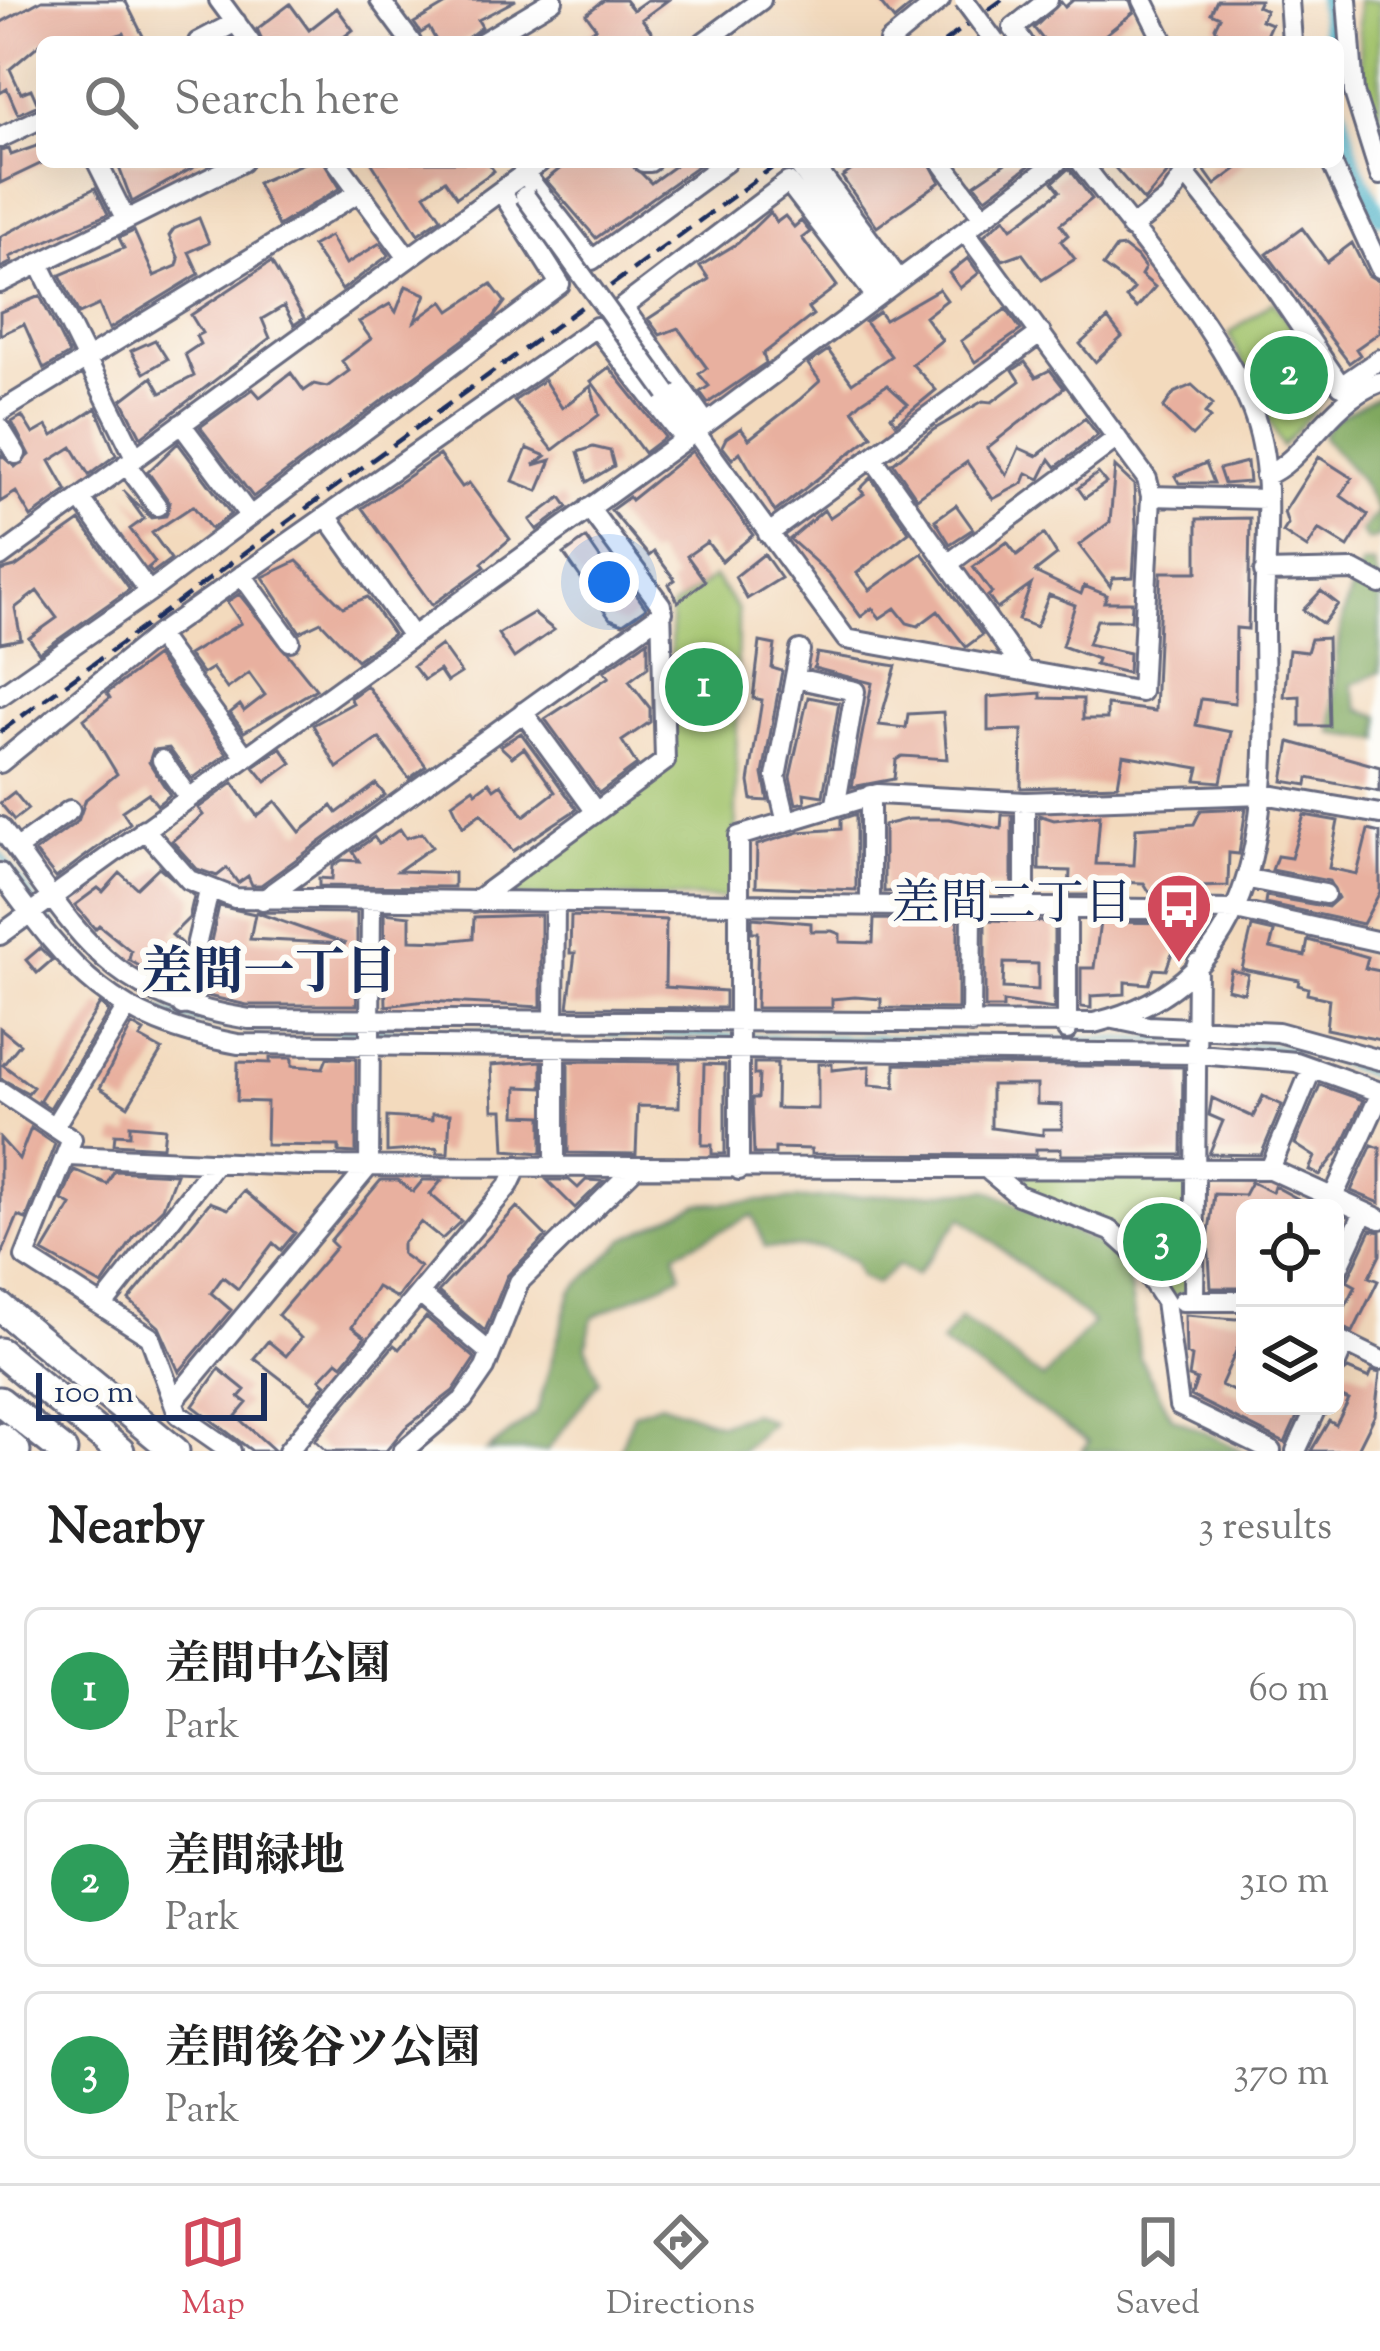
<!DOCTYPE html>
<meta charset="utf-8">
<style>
:root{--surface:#fff;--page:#f2f2f2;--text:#222;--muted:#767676;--line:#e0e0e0;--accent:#d1495b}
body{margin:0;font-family:"Sorts Mill Goudy","Noto Serif JP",serif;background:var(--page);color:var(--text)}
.controls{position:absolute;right:36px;bottom:36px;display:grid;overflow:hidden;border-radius:18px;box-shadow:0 12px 48px #0002}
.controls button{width:108px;height:108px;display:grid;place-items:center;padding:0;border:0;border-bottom:3px solid var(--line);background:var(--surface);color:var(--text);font:60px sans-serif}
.scale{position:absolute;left:36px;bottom:30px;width:231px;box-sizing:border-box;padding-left:12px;border:6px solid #1b2f5e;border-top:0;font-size:33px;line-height:42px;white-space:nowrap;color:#1b2f5e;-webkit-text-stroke:9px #fdfcf7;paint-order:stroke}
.you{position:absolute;left:609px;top:582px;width:42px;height:42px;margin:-30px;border:9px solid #fff;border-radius:50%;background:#1a73e8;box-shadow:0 0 0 18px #1a73e833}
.badge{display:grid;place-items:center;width:78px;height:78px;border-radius:50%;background:var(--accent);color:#fff;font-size:39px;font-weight:700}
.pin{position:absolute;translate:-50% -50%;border:6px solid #fff;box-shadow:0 3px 12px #0006}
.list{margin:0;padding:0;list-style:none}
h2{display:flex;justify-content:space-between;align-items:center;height:156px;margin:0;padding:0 48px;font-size:51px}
h2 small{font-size:39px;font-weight:400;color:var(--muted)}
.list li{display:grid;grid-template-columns:78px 1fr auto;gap:36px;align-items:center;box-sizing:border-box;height:168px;margin:0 24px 24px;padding:0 24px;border:3px solid var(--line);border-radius:18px}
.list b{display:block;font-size:45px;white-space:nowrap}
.list p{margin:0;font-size:39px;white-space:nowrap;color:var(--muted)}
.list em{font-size:39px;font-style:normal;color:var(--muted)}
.icon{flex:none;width:66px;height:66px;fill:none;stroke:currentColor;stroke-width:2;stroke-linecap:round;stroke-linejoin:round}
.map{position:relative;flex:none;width:1380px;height:1451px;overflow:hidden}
.search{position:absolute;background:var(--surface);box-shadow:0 12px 48px #0002;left:36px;right:36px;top:36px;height:132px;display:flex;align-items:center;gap:30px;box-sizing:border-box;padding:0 42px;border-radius:18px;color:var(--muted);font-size:45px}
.sheet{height:732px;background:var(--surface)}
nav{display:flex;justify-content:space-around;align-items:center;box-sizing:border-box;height:168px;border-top:3px solid var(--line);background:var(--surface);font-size:33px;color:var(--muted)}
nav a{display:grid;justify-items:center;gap:6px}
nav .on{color:var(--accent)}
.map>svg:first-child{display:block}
</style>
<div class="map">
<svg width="1380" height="1451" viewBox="0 0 1380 1451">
<rect width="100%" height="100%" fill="#fdfcf7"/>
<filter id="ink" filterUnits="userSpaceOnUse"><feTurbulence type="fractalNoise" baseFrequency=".00833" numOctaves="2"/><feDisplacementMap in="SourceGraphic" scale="24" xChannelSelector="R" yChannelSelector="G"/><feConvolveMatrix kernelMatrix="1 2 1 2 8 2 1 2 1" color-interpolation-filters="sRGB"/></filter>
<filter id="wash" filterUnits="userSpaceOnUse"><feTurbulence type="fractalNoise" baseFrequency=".004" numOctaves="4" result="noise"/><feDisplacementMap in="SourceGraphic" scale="48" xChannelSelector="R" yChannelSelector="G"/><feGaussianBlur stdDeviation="2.7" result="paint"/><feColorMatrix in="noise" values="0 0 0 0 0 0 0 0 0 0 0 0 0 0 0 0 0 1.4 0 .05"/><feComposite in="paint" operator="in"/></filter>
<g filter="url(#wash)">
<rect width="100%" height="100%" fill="#f3dabd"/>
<path fill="#a1c26b" stroke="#5e7864" stroke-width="3" d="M1358,0H1380V145L1362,80Z
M1273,301L1335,386L1282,447L1229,334Z
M714,577L738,610L735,888L726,898L518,897L512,881L672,764L671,608Z
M1028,1174H1183L1193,1187L1191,1290L1170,1297L1143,1254L1022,1191Z"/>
<path fill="#80a85f" stroke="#4e6c5e" stroke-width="3" d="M1380,394V536L1368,541L1361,532L1378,511L1358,477L1322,436L1332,421Z
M1374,563L1380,589V672L1352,685L1359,709L1380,716V740L1332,733C1335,669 1334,621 1362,564Z
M988,1190L1126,1258L1140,1358L1172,1417L1244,1451H1082L1089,1442L941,1343L961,1318L1043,1379L1093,1323L962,1217L916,1275L898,1265L876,1284L860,1277L854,1261L823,1248L765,1247L753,1215L675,1253L681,1275L593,1317L586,1346L599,1381L547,1451H487L537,1412L571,1292L625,1239L699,1204Z
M660,1403L720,1424L752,1413L772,1422L741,1451H619L634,1413Z"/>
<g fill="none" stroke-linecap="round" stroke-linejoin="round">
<path stroke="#48b0c7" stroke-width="4.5" d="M0,853L36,902
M43,911C136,1036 219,1031 361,1030
M373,1030L733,1036
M745,1036L1189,1040
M1201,1040L1297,1049L1380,1078"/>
<path stroke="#48b0c7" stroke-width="16" d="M1325,0L1329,42
M1338,104L1354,163L1380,217"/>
</g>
<g id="blocks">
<path fill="#e8b09f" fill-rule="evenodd" d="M42,0H125L146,42H128L124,33L96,42H42L10,69L21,93L31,89L38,105L18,114L7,89L0,93V23Z
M453,0H516L478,20L482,27L462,42H437L429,28L421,33L414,23Z
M604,0H625L633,10L647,0H668L642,19L659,42H577L596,28L586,14Z
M878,0H918L894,20Z
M1073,0H1130L1134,12L1096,42H1045L1034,28L1061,2L1065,7Z
M1217,0H1260L1257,6L1266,10L1261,20L1271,24L1263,42H1221L1215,27L1220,17L1211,13Z
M290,4L309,30L337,8L353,30L337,42H263L257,29Z
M42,144V163L0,183V151L9,149L11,155Z
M117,162H203L132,202Z
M306,162H324L340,188L278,226L257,183Z
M371,162H487L494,171L457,197L445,180L425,194L441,218L418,234Z
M568,162H630L651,183L680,162L699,165L596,238L546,180Z
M863,162H929L940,182L877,227L842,177Z
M1007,162H1034L986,198L975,184Z
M1110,162H1177L1144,201Z
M1218,162H1246L1215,185L1205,171Z
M1069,168L1092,199L1060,224L1068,235L1061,241L1075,259L1042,280L1022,253L1003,260L984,235L1005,218L1012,228L1027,217L1060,191L1053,182Z
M95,188L108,214L10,257L12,262L0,268V237Z
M770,212L777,222L785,216L794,227L801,221L810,232L802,238L837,286L808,308L813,315L763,354L766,363L708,403L700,392L709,386L699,374L707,368L678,328L660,335L648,319L709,279L700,266L738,243Z
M199,218L209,243L189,252L199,274L109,329L99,305L79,314L60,275L124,248L119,238L134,231L154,276L177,266L179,259L169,236L174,229Z
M1302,228L1327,262L1352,243L1368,275L1380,282V332L1356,349L1360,355L1349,363L1267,254Z
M330,236L346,264L380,243L389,255L342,290L312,246Z
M1124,247L1137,257L1145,268L1141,275L1155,287L1137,308L1126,298L1134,289L1103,266L1116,248Z
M968,258L979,273L960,288L949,273Z
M271,262L304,318L294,325L284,306L262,319L270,338L141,437L122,400L152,377L161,393L194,376L185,354L200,344L196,336L202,333L191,315Z
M491,284L505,302L494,317L253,497L200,427L253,389L260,397L291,373L304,391L314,384L327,387L349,371L342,361L371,339L359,322L390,304L396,312L406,286L426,294L415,321L443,301L450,311Z
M939,289L947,300L925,317L942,340L912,364L936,390L896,423L891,416L908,404L887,385L861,402L853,410L872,436L775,512L740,452L732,459L722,446L726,438L741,428L749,439L799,400L820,381L808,364L828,350L852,383L891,356L865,322L879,312L885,320Z
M40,296L69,354L44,369L24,324L0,335V312Z
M1006,309L1021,330L975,362L961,341Z
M1108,319L1122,337L1095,362L1080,344Z
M155,340L167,359L144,373L131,351Z
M1025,362L1036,377L1050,370L1064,388L987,448L1007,475L1019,448L1037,456L1085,418L1098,435L1056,467L1050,459L1040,479L1027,473L1023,483L993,499L967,462L917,498L893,463L933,430L983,401L992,402L1020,381L1013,370Z
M609,367L665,437L644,453L591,381Z
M544,380L562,408L591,386L599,415L553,450L514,401Z
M1192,385L1213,404L1205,413L1210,418L1192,436L1163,408L1174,393Z
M96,408L116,455L89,475L72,447L50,461L67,491L31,517L16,492L0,502V454L15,467L29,455L12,422L22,416L33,434L47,426L53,436Z
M178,443L231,514L211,529L193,506L152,533L171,559L152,573L148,568L155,562L130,529L144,519L123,490L151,518L166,516L170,503L148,472Z
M593,447L610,451L614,466L587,482L578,452Z
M527,448L546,456L534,465L551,460L538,491L513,481Z
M692,451L753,535L722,561L707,542L687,556L705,581L678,602L669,584L675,580L654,552L649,556L611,510L629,497L631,500Z
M439,455L462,487L469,483L510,539L482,563L485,567L432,605L362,508Z
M1319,457L1352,478L1341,496L1368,515L1348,547L1319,529L1307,548L1283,532L1288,524L1284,512Z
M1247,462L1249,482L1224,484L1219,469Z
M1206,463L1214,483H1179L1175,476Z
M1115,467L1134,485L1136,527L1133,577L1113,578L1110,586L1079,545L1110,522Z
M1098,473L1106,483L1085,498L1078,488Z
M871,478L909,532L857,573L870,590L922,553L982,635L966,647L938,611L918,626L907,623L895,608L880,618L872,608L861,617L830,575L790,539L824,510L829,518L864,494L860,489Z
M561,497L568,507L537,530L530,520Z
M956,505L973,529L950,544L935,520Z
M1250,518L1248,629L1236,628L1235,703L1201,699L1196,725L1231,732L1221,782L1196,780L1199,768L1123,755L1118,785L1021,788L1022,730L988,731V697L1041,693V698L1083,699V719H1107V705L1155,711L1161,572H1197V519Z
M80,521L130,589L39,653L29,638L57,618L37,591L15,608L21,639L0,643V571L15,567Z
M1044,534L1057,555L1035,572L1081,594L1084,586L1107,595L1104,602H1132L1131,620H1097L1088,644L1129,653L1128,673L1095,665L1097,659L1062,646L1075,605L1049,595L1036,627L1018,620L1031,585L997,609L988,596L992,593L973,567L1007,542L1017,555Z
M586,538L608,570L615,565L646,608L623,624L610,619L564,554Z
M764,554L781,578L747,599L735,577Z
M297,561L343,607L367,597L393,634L357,660L321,622L300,632L263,577Z
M1321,591L1338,604L1323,624L1303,610Z
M239,594L316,689L244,732L230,713L240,705L244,711L265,695L249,673L227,689L212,668L202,674L188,655L241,623L227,602Z
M533,613L554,630L514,658L498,634Z
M1327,638L1329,726H1300V696L1284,697L1289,650L1307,652L1311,639Z
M648,640V667L629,681L650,708V722L622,741L637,765L599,793L545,719L609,677L604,671Z
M760,642L775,645L772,668L782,671L763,774L768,801L752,800L749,782L762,700L753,698Z
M441,645L461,673L447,682L439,670L424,680L413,666Z
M817,653L896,666L879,725L906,728L908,714L943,712L947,759L902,756L896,760L894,779L852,787L872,683L814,668Z
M156,656L227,754L192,779L169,748L153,750L149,762L170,795L157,805L148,793L122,811L130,823L56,878L35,852L78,821L86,799L117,774L84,719L110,698L107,693Z
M367,686L426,766L409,779L379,738L337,768L313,725L353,703L350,698Z
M808,697L839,703L823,796L804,793L805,802L796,804L790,777Z
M521,733L577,809L513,851L481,813L463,827L452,803L473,788L476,792L489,782L494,789L501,784L524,816L555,792L524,748L512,757L500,746Z
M1290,742L1380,767V792L1308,778L1307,785L1283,781Z
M281,748L292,763L266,782L254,767Z
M233,783L257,816L276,801L300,832L332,806L337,813L376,784L385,795L261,885H252L248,876L238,883L227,868L217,876L197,869L172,841L203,815L198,808Z
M14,792L28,809L14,820L0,803Z
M1246,808L1239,854L1229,853L1228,886L1168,888L1167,896H1152L1144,883L1110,882L1091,884V895H1069L1070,871L1039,870V815L1054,820L1100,815L1096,864L1134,865L1136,828L1194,824L1201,810Z
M856,814V890L756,886L757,845L799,832L841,829V819Z
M1002,815H1012V894H1001V886L977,885L884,892V825L908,819H949L1001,829Z
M1304,815L1338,821L1329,868L1357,874L1368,830L1380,833V892L1363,924L1265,903L1266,896L1328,907L1338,898L1329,881L1272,870L1277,856L1291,858Z
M400,829L406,838L422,833L432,847L398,871L454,873V887L319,886V878L332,879L333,866L342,860L359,861L353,852L374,837L379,844Z
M159,867L194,896L189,918L172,935L182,944L173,985L129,960L131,951L99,925L95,929L75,905L98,888L103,892L120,873L137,888Z
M219,906L255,914L250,939L346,944L255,912L357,913V954H353L357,1005H247L199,994Z
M384,913L410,916V940L446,941L473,938L474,917L541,915V1007L425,1001L386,1006Z
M571,916L666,920L665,987L725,991V1008L568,1007L575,953H570Z
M752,918L811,923V931H832L840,934V942L873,943L874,919L958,920V1009L881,1008V999L855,997L832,999V1008H756L758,932H752Z
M985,920L1054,922V1009L1003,1002V1008H985ZM1004,963L1038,964V990L1003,988Z
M1100,922L1182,923L1180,953H1172L1166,970L1154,969L1149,984L1125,982V994L1091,996V1008L1081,1007V968H1094Z
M1252,927L1274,932L1270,948L1305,956L1308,940L1368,957L1365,968L1380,971V1040L1326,1029L1329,999L1307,994L1308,988L1298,985L1299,980L1242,969Z
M40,948L52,960L37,973L26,960Z
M1231,970L1248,974L1244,993L1227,989Z
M100,1004L109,1011L50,1108L39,1101Z
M132,1025L144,1032L140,1038L162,1050L128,1106L100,1088Z
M0,1028L20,1044L3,1065L33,1087L28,1093L0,1078Z
M270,1058H292V1066L323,1068L327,1058L356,1059V1153L339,1152V1146L266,1145L267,1102L237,1101L238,1062L270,1063Z
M542,1061V1088L517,1087L516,1115L542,1116V1153L505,1150L503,1110H493L491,1065Z
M568,1061L680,1062L679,1107L638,1106L636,1154L568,1153Z
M754,1063H777L776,1108L818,1109V1064H832V1070L870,1066L869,1085L895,1087V1064L1183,1067L1182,1155H1061V1149H1036V1155L811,1154V1149L775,1148V1154H754L752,1098H758L759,1075H754ZM991,1085H1037V1104L1062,1105V1129H1043V1135L991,1128Z
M704,1064L725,1065V1154H712V1145H702Z
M1320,1085L1363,1100L1341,1148L1320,1175L1309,1170L1315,1157L1295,1144Z
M1263,1096L1282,1105L1261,1155L1209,1154L1223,1121L1209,1115L1212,1098L1253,1117Z
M432,1114H450L448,1153H437V1148L387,1152V1117L432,1120Z
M130,1125L165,1128L163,1147L114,1144L115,1134L130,1135Z
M31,1128L55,1144L26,1219L18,1216L0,1259V1138L19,1159Z
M1372,1145L1380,1148V1203L1351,1191Z
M74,1170L107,1184L114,1171L176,1174L163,1208L135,1236L102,1285L43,1252L71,1205L62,1200Z
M381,1180H398L413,1192L423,1180H442L430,1194L461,1221L442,1239L421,1222L402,1244V1254L420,1267L397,1298L377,1287L352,1327L365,1337L342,1365L337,1361L320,1379L326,1384L311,1402L254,1358L268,1341L286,1356L301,1338L278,1315L336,1247L330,1241Z
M547,1180H569L578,1188L586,1180L603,1181L575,1208Z
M1251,1182L1272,1192L1274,1186L1315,1208H1245L1240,1235L1245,1237V1288H1211L1208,1239L1214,1194L1244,1195Z
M244,1191L295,1233L281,1250L273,1243L238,1289L223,1277L211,1293L231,1310L179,1372L159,1327L129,1300L210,1202L228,1209Z
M517,1207L546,1236L507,1276L485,1331L438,1292Z
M1371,1230L1380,1232V1255L1369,1277L1378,1281L1353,1332L1335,1325V1310L1342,1313L1356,1286L1347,1281Z
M1185,1315L1236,1319L1245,1315V1331L1221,1385L1245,1397V1406H1302L1285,1443L1191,1396L1197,1380L1189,1377L1192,1357L1186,1354Z
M426,1317L475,1358L453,1391L405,1428L386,1451H327L315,1440L394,1345L399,1349Z
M219,1369L245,1390L239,1397L247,1403L236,1416L275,1451H252L193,1406Z
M1348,1369L1369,1378L1372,1371L1380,1373L1375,1415L1357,1451H1311L1329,1421L1336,1425L1349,1400L1335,1394V1379Z"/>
</g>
</g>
<g filter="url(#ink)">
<use href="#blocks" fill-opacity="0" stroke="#676b7f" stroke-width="3"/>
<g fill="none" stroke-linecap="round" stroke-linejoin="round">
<defs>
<path id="minor" d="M219,0L250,42
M380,0L411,42
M1143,0L1164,42
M1289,0L1292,42
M1347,0L1354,92L1380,175
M198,42L236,22
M483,42L553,0
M704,42L761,0
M889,42L940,0
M1023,42L1013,28L1048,0
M0,138L42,118
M97,162L126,220
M337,162L408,258
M643,162H650
M796,162L886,285
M819,162L814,165L897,277
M942,162L983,217
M1331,162L1380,268
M524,173L592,260L726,162
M1187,176L1265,274L1341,386L1380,359
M1131,228L1168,199L1193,162
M39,263L135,457
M0,283L242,162
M667,393L846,639L1141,692L1151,496L1147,479L965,231
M0,412L359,192
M706,423L623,307L788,182L874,294
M181,424L249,515
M0,428L16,454
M872,457L1024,671
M126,464L157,506
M1265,476C1307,459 1326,402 1380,382
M1151,496L1266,499
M80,498L149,592
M327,516L412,636
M768,534L1041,333
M0,557L540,162
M948,564L1117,438
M1264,572L1354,570L1380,584
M242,575L290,641
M157,635L245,756
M795,678L855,691L836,803
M0,696L149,592L560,284L501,191
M523,712L596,812
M162,760L188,797
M0,763L157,635L596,327L684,439
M786,819L776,777L800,650
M0,827C81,935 105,996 249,1019L1094,1023C1290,976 1263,762 1264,609C1265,544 1276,471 1252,410C1217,324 1137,236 1081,162
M144,829L189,880L235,898L1236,910L1380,942
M16,849L70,810
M0,873C73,973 112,1021 238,1044L1198,1054L1296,1062L1380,1092
M1249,879L1325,894
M263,900L663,612
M474,902L665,761L661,605L589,508
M870,905V795
M1025,908V802
M0,935L695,432L1057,162
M182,1005L209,891
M1114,1019L1148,1026L1278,1032L1380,1060
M554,1021L555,902
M971,1024L972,907
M1067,1030V909
M0,1091L72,1139L25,1257L150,1337L178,1414L231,1451
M55,1125L126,1009
M68,1156L302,1166L1270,1169L1380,1219
M555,1166V1049
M1270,1169L1312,1068
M739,1170V836L877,794L1025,802L1263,794L1380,814
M988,1170L1018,1195L1111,1231L1131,1249L1165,1301L1179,1406L1271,1451
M1333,1197L1380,1095
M1335,1275L1364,1212
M420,1294L489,1352
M1182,1301H1245
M1194,1301L1197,963
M104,1304L216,1162
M1335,1338L1380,1360
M1335,1366L1345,1343
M176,1398L369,1166L371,902
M288,1451L509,1185L518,1166
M403,1451L463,1400L485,1368L519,1282L635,1168
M1296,1451L1317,1406"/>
<path id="highway" d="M0,1307L175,1451
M0,1352L120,1451
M0,1401L63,1451
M0,1437L16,1451"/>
</defs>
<use href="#minor" stroke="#676b7f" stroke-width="24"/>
<use href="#highway" stroke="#676b7f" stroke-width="33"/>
<use href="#minor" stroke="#fff" stroke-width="18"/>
<use href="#highway" stroke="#fff" stroke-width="27"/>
<path stroke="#1b2f5e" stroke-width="4.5" stroke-dasharray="18 9" stroke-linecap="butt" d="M944,42L1002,0
M0,732L780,162"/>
<defs>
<path id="minor-bridge" d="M964,0L995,42
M525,196L667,393"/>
</defs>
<use href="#minor-bridge" stroke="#676b7f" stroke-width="24" stroke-linecap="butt"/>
<use href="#minor-bridge" stroke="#fff" stroke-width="18"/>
</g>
</g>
<defs>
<symbol id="bus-pin" viewBox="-11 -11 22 30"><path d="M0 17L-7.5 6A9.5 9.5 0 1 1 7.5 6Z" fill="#d1495b" stroke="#fdfcf7"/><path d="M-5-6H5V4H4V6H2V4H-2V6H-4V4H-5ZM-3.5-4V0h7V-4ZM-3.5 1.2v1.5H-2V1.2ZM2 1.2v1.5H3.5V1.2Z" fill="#fff"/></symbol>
</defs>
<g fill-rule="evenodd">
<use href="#bus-pin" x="1141" y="868" width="76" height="104"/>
</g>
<g text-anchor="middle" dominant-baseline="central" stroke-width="12" stroke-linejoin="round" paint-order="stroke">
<g font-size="48" fill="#1b2f5e" stroke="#fdfcf7" text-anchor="end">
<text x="1132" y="906">差間二丁目</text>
</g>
<g font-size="51" font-weight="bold" fill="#1b2f5e" stroke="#fdfcf7">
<text x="269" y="975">差間一丁目</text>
</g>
</g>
</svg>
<div class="controls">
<button><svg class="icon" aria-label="locate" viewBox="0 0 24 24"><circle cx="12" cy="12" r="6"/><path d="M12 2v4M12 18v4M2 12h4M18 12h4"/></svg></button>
<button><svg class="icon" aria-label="layers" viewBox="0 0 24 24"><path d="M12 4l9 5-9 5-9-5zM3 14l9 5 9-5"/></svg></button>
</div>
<div class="scale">100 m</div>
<div class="you"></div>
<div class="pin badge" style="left:704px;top:687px;background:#2e9e5b">1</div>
<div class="pin badge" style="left:1289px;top:375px;background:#2e9e5b">2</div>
<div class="pin badge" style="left:1162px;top:1242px;background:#2e9e5b">3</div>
<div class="search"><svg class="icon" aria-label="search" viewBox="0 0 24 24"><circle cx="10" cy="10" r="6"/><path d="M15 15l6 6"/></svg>Search here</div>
</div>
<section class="sheet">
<h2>Nearby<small>3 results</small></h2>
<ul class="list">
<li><span class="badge" style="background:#2e9e5b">1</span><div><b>差間中公園</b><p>Park</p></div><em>60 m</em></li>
<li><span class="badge" style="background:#2e9e5b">2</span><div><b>差間緑地</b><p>Park</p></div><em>310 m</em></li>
<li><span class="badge" style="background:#2e9e5b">3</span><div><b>差間後谷ツ公園</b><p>Park</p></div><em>370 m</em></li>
</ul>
</section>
<nav>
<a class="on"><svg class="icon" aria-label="map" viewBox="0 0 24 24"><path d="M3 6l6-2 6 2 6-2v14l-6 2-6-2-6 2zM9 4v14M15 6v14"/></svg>Map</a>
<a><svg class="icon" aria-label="directions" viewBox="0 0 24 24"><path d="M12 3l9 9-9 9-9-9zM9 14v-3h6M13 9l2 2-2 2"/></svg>Directions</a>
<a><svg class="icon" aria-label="saved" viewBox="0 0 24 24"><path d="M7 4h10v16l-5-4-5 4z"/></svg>Saved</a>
</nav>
